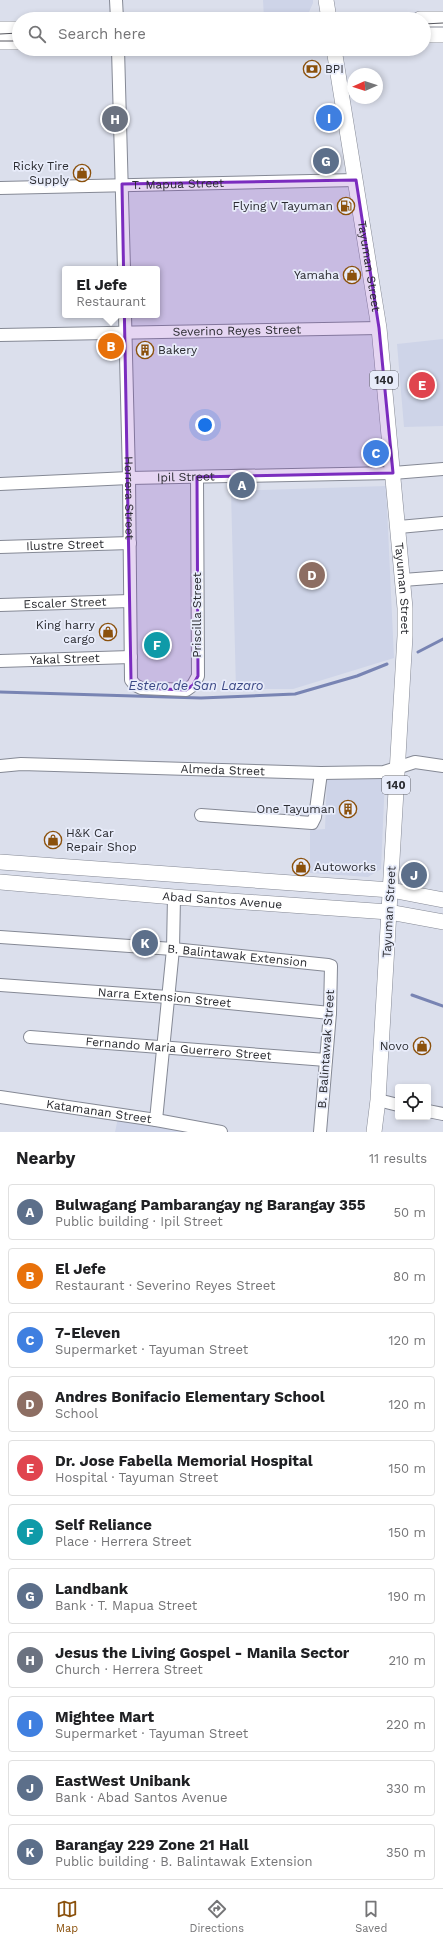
<!DOCTYPE html>
<meta charset="utf-8">
<style>
:root{--surface:#fff;--page:#f6f6f6;--text:#202124;--muted:#757577;--line:#e0e0e0;--accent:#8b510c}
body{margin:0;font-family:"Work Sans",sans-serif;background:var(--page);color:var(--text)}
.controls{position:absolute;right:12px;bottom:12px;display:grid;overflow:hidden;border-radius:4px;box-shadow:0 2px 6px #0003}
.controls button{width:36px;height:36px;display:grid;place-items:center;padding:0;border:0;border-bottom:1px solid var(--line);background:var(--surface);color:var(--text);font:20px sans-serif}
.compass{position:absolute;left:347px;top:68px;width:36px;height:36px;border-radius:50%;background:var(--surface);box-shadow:0 2px 6px #0003;rotate:267deg}
.you{position:absolute;left:205px;top:425px;width:14px;height:14px;margin:-10px;border:3px solid #fff;border-radius:50%;background:#1a73e8;box-shadow:0 0 0 6px #1a73e833}
.badge{display:grid;place-items:center;width:26px;height:26px;border-radius:50%;background:var(--accent);color:#fff;font-size:13px;font-weight:700}
.pin{position:absolute;translate:-50% -50%;border:2px solid #fff;box-shadow:0 1px 4px #0006}
.popup{position:absolute;left:62px;top:266px;width:98px;height:52px;box-sizing:border-box;display:grid;place-content:center;border-radius:4px;background:var(--surface);filter:drop-shadow(0 1px 3px #0005);font-size:13px;white-space:nowrap;color:var(--muted)}
.popup b{font-size:15px;color:var(--text)}
.popup::after{content:'';position:absolute;left:50%;top:100%;margin-left:-8px;border:8px solid transparent;border-top-color:var(--surface)}
.list{margin:0;padding:0;list-style:none}
h2{display:flex;justify-content:space-between;align-items:center;height:52px;margin:0;padding:0 16px;font-size:17px}
h2 small{font-size:13px;font-weight:400;color:var(--muted)}
.list li{display:grid;grid-template-columns:26px 1fr auto;gap:12px;align-items:center;box-sizing:border-box;height:56px;margin:0 8px 8px;padding:0 8px;border:1px solid var(--line);border-radius:4px}
.list b{display:block;font-size:15px;white-space:nowrap}
.list p{margin:0;font-size:13px;white-space:nowrap;color:var(--muted)}
.list em{font-size:13px;font-style:normal;color:var(--muted)}
.icon{flex:none;width:22px;height:22px;fill:none;stroke:currentColor;stroke-width:2;stroke-linecap:round;stroke-linejoin:round}
.map{position:relative;flex:none;width:443px;height:1132px;overflow:hidden}
.search{position:absolute;background:var(--surface);box-shadow:0 2px 6px #0003;left:12px;right:12px;top:12px;height:44px;display:flex;align-items:center;gap:10px;box-sizing:border-box;padding:0 14px;border-radius:22px;color:var(--muted);font-size:15px}
.sheet{height:756px;background:var(--surface)}
nav{display:flex;justify-content:space-around;align-items:center;box-sizing:border-box;height:56px;border-top:1px solid var(--line);background:var(--surface);font-size:11px;color:var(--muted)}
nav a{display:grid;justify-items:center;gap:2px}
nav .on{color:var(--accent)}
.map>svg:first-child{display:block}
</style>
<div class="map">
<svg width="443" height="1132" viewBox="0 0 443 1132">
<rect width="100%" height="100%" fill="#dbdfec"/>
<path fill="#ced4e8" d="M263,0H313V3L309,12L306,15L264,19Z
M443,339V426L404,427L397,344Z
M386,486L394,658L293,689H236L231,491Z
M327,777L385,778L381,869L368,877L310,873V830L325,829Z
M118,1118L199,1132H115Z"/>
<g fill="none" stroke-linecap="round" stroke-linejoin="round">
<path stroke="#7884b3" stroke-width="3" d="M418,652L443,639
M0,692L201,698L295,694L357,676L387,664
M412,995L443,1006"/>
<defs>
<g id="minor">
<path d="M116,0L117,19"/>
<path d="M118,49L124,269"/>
<path id="s1" d="M0,188L356,180"/>
<path id="s2" d="M125,315L129,478L131,680L135,685L141,688L186,690L193,685L198,676L197,477"/>
<path id="s3" d="M0,335L379,328"/>
<path id="s4" d="M0,484L129,478L393,473L443,469"/>
<path d="M399,527L443,523"/>
<path id="s5" d="M0,547L130,543"/>
<path d="M403,580L443,577"/>
<path id="s6" d="M0,605L130,601"/>
<path id="s7" d="M0,661L131,657"/>
<path id="s8" d="M0,766L21,764L321,773L384,772L415,762L443,766"/>
<path d="M201,815L312,823L315,817L321,773"/>
<path id="s9" d="M0,937L173,949L328,965L331,966L330,1013L320,1132"/>
<path id="s10" d="M0,985L168,997L330,1013"/>
<path id="s11" d="M30,1037L326,1060"/>
<path id="s12" d="M0,1097L156,1120L221,1132"/>
<path d="M378,1100L398,1105"/>
<path d="M428,1111L443,1114"/>
<path d="M156,1120L173,949L174,897"/>
</g>
<g id="major">
<path d="M326,0L329,19"/>
<path d="M420,19H443"/>
<path d="M0,29H19"/>
<path d="M424,35H443"/>
<path d="M0,42H19"/>
<path id="s13" d="M334,49L379,328L405,608V636L378,1100L374,1132"/>
<path d="M0,862L391,890L443,900"/>
<path id="s14" d="M0,882L174,897L389,912L443,922"/>
</g>
</defs>
<use href="#minor" stroke="#858995" stroke-width="14"/>
<use href="#major" stroke="#858995" stroke-width="16"/>
<use href="#minor" stroke="#fff" stroke-width="12"/>
<use href="#major" stroke="#fff" stroke-width="15"/>
<path stroke="#56575e" stroke-width="1" d="M424,24L443,23
M0,34L19,33
M0,41H19"/>
</g>
<path fill="#7b2cbf" fill-opacity="0.2" stroke="#7b2cbf" stroke-width="3" stroke-linejoin="round" d="M356,180L379,328L393,473L197,477L198,676L193,685L186,690L141,688L131,680L122,184Z"/>
<defs>
<symbol id="bank-ring" viewBox="-11 -11 22 22"><circle r="9.5" fill="#e8ecfa" stroke="#8b510c" stroke-width="1.5"/><path d="M-6-4H6V4H-6ZM0-2.3a2.3 2.3 0 1 0 0 4.6a2.3 2.3 0 1 0 0-4.6Z" fill="#8b510c"/></symbol>
<symbol id="shop-ring" viewBox="-11 -11 22 22"><circle r="9.5" fill="#e8ecfa" stroke="#8b510c" stroke-width="1.5"/><path d="M-5-2.5h2.3a2.7 3.5 0 0 1 5.4 0H5L5.5 6h-11ZM-1.5-2.5h3a1.5 2.3 0 0 0-3 0Z" fill="#8b510c"/></symbol>
<symbol id="fuel-ring" viewBox="-11 -11 22 22"><circle r="9.5" fill="#e8ecfa" stroke="#8b510c" stroke-width="1.5"/><path d="M-5.5-6h7V0h2V4h1.3V-2.5L3-4.5l.8-.8L6-3V5H2.5V1h-1V6h-7ZM-4.2-4.7v3.2H.2V-4.7Z" fill="#8b510c"/></symbol>
<symbol id="building-ring" viewBox="-11 -11 22 22"><circle r="9.5" fill="#e8ecfa" stroke="#8b510c" stroke-width="1.5"/><path d="M-4-6H4V6H1V3H-1V6H-4ZM-2.5-4.3h1.7v1.8h-1.7ZM.8-4.3h1.7v1.8H.8ZM-2.5-1h1.7V.8h-1.7ZM.8-1h1.7V.8H.8Z" fill="#8b510c"/></symbol>
</defs>
<g fill-rule="evenodd">
<use href="#bank-ring" x="302" y="59" width="20" height="20"/>
<use href="#shop-ring" x="72" y="163" width="20" height="20"/>
<use href="#fuel-ring" x="336" y="196" width="20" height="20"/>
<use href="#shop-ring" x="342" y="265" width="20" height="20"/>
<use href="#building-ring" x="135" y="340" width="20" height="20"/>
<use href="#shop-ring" x="98" y="622" width="20" height="20"/>
<use href="#building-ring" x="338" y="799" width="20" height="20"/>
<use href="#shop-ring" x="43" y="830" width="20" height="20"/>
<use href="#shop-ring" x="291" y="857" width="20" height="20"/>
<use href="#shop-ring" x="412" y="1036" width="20" height="20"/>
</g>
<g text-anchor="middle" dominant-baseline="central" stroke-width="3.5" stroke-linejoin="round" paint-order="stroke">
<g fill="#e8ecfa" stroke="#63656d" stroke-width="1">
<rect x="370" y="371" width="28" height="18" rx="3"/>
<rect x="382" y="776" width="28" height="18" rx="3"/>
</g>
<g font-size="11" font-weight="bold" fill="#2a2b30">
<text x="384" y="380">140</text>
<text x="396" y="785">140</text>
</g>
<g font-size="12" fill="#2a2b30" stroke="#e8ecfa" text-anchor="end">
<text x="325" y="69" text-anchor="start">BPI</text>
<text x="69" y="166">Ricky Tire<tspan x="69" dy="14">Supply</tspan></text>
<text x="333" y="206">Flying V Tayuman</text>
<text x="339" y="275">Yamaha</text>
<text x="158" y="350" text-anchor="start">Bakery</text>
<text x="95" y="625">King harry<tspan x="95" dy="14">cargo</tspan></text>
<text x="335" y="809">One Tayuman</text>
<text x="66" y="833" text-anchor="start">H&amp;K Car<tspan x="66" dy="14">Repair Shop</tspan></text>
<text x="314" y="867" text-anchor="start">Autoworks</text>
<text x="409" y="1046">Novo</text>
</g>
<g font-size="12" fill="#2a2b30" stroke="#e8ecfa">
<text stroke="none"><textPath href="#s1" startOffset="178">T. Mapua Street</textPath></text>
<text stroke="none"><textPath href="#s13" startOffset="220">Tayuman Street</textPath></text>
<text stroke="none"><textPath href="#s3" startOffset="237">Severino Reyes Street</textPath></text>
<text stroke="none"><textPath href="#s4" startOffset="186">Ipil Street</textPath></text>
<text stroke="none"><textPath href="#s2" startOffset="183">Herrera Street</textPath></text>
<text stroke="none"><textPath href="#s5" startOffset="65">Ilustre Street</textPath></text>
<text stroke="none"><textPath href="#s13" startOffset="544">Tayuman Street</textPath></text>
<text stroke="none"><textPath href="#s6" startOffset="65">Escaler Street</textPath></text>
<text transform="translate(197 615) rotate(-90)">Priscilla Street</text>
<text stroke="none"><textPath href="#s7" startOffset="65">Yakal Street</textPath></text>
<text stroke="none"><textPath href="#s8" startOffset="223">Almeda Street</textPath></text>
<text stroke="none"><textPath href="#s14" startOffset="223">Abad Santos Avenue</textPath></text>
<text transform="translate(389 912) rotate(-87)">Tayuman Street</text>
<text stroke="none"><textPath href="#s9" startOffset="238">B. Balintawak Extension</textPath></text>
<text stroke="none"><textPath href="#s10" startOffset="165">Narra Extension Street</textPath></text>
<text stroke="none"><textPath href="#s11" startOffset="149">Fernando Maria Guerrero Street</textPath></text>
<text transform="translate(326 1049) rotate(-86)">B. Balintawak Street</text>
<text stroke="none"><textPath href="#s12" startOffset="100">Katamanan Street</textPath></text>
</g>
<g font-size="13" font-style="italic" fill="#3b4885" stroke="#e8ecfa">
<text x="196" y="685">Estero de San Lazaro</text>
</g>
</g>
</svg>
<div class="controls">
<button><svg class="icon" aria-label="locate" viewBox="0 0 24 24"><circle cx="12" cy="12" r="6"/><path d="M12 2v4M12 18v4M2 12h4M18 12h4"/></svg></button>
</div>
<svg class="compass" viewBox="-18 -18 36 36"><path d="M0-13l5 13h-10z" fill="#e53935"/><path d="M0 13l5-13h-10z" fill="#757577"/></svg>
<div class="you"></div>
<div class="pin badge" style="left:242px;top:485px;background:#5c6f8a">A</div>
<div class="pin badge" style="left:111px;top:346px;background:#e8710a">B</div>
<div class="popup"><b>El Jefe</b>Restaurant</div>
<div class="pin badge" style="left:376px;top:453px;background:#3f7fe0">C</div>
<div class="pin badge" style="left:312px;top:575px;background:#8d6e63">D</div>
<div class="pin badge" style="left:422px;top:385px;background:#e0444e">E</div>
<div class="pin badge" style="left:157px;top:645px;background:#0f9aa8">F</div>
<div class="pin badge" style="left:326px;top:161px;background:#5c6f8a">G</div>
<div class="pin badge" style="left:115px;top:119px;background:#6b7280">H</div>
<div class="pin badge" style="left:329px;top:118px;background:#3f7fe0">I</div>
<div class="pin badge" style="left:414px;top:875px;background:#5c6f8a">J</div>
<div class="pin badge" style="left:145px;top:943px;background:#5c6f8a">K</div>
<div class="search"><svg class="icon" aria-label="search" viewBox="0 0 24 24"><circle cx="10" cy="10" r="6"/><path d="M15 15l6 6"/></svg>Search here</div>
</div>
<section class="sheet">
<h2>Nearby<small>11 results</small></h2>
<ul class="list">
<li><span class="badge" style="background:#5c6f8a">A</span><div><b>Bulwagang Pambarangay ng Barangay 355</b><p>Public building · Ipil Street</p></div><em>50 m</em></li>
<li><span class="badge" style="background:#e8710a">B</span><div><b>El Jefe</b><p>Restaurant · Severino Reyes Street</p></div><em>80 m</em></li>
<li><span class="badge" style="background:#3f7fe0">C</span><div><b>7-Eleven</b><p>Supermarket · Tayuman Street</p></div><em>120 m</em></li>
<li><span class="badge" style="background:#8d6e63">D</span><div><b>Andres Bonifacio Elementary School</b><p>School</p></div><em>120 m</em></li>
<li><span class="badge" style="background:#e0444e">E</span><div><b>Dr. Jose Fabella Memorial Hospital</b><p>Hospital · Tayuman Street</p></div><em>150 m</em></li>
<li><span class="badge" style="background:#0f9aa8">F</span><div><b>Self Reliance</b><p>Place · Herrera Street</p></div><em>150 m</em></li>
<li><span class="badge" style="background:#5c6f8a">G</span><div><b>Landbank</b><p>Bank · T. Mapua Street</p></div><em>190 m</em></li>
<li><span class="badge" style="background:#6b7280">H</span><div><b>Jesus the Living Gospel - Manila Sector</b><p>Church · Herrera Street</p></div><em>210 m</em></li>
<li><span class="badge" style="background:#3f7fe0">I</span><div><b>Mightee Mart</b><p>Supermarket · Tayuman Street</p></div><em>220 m</em></li>
<li><span class="badge" style="background:#5c6f8a">J</span><div><b>EastWest Unibank</b><p>Bank · Abad Santos Avenue</p></div><em>330 m</em></li>
<li><span class="badge" style="background:#5c6f8a">K</span><div><b>Barangay 229 Zone 21 Hall</b><p>Public building · B. Balintawak Extension</p></div><em>350 m</em></li>
</ul>
</section>
<nav>
<a class="on"><svg class="icon" aria-label="map" viewBox="0 0 24 24"><path d="M3 6l6-2 6 2 6-2v14l-6 2-6-2-6 2zM9 4v14M15 6v14"/></svg>Map</a>
<a><svg class="icon" aria-label="directions" viewBox="0 0 24 24"><path d="M12 3l9 9-9 9-9-9zM9 14v-3h6M13 9l2 2-2 2"/></svg>Directions</a>
<a><svg class="icon" aria-label="saved" viewBox="0 0 24 24"><path d="M7 4h10v16l-5-4-5 4z"/></svg>Saved</a>
</nav>
